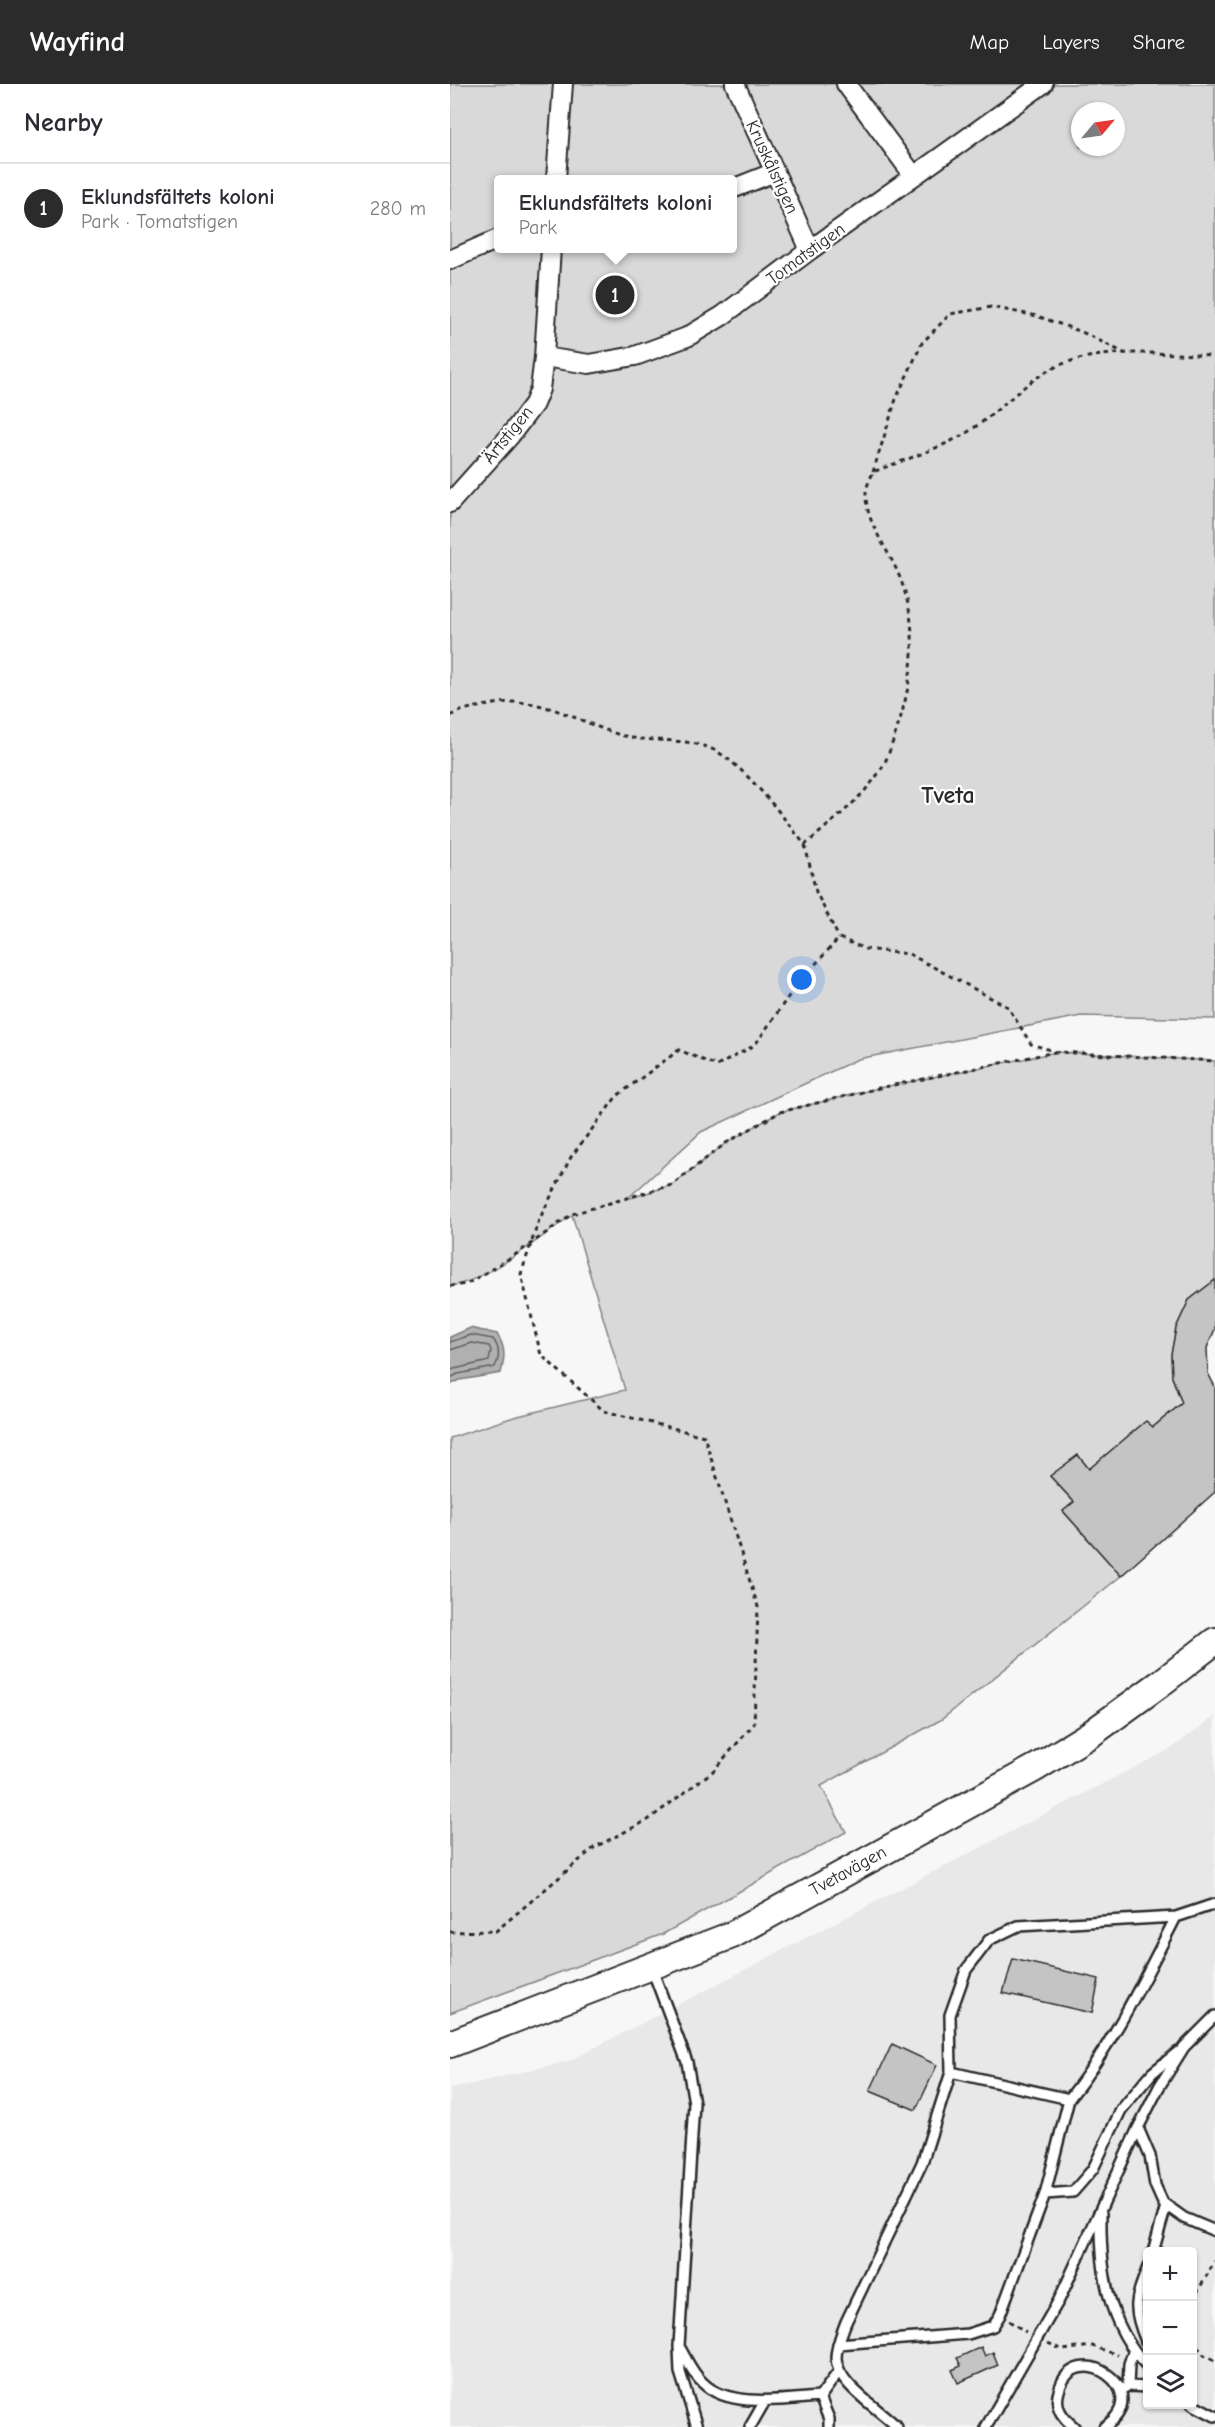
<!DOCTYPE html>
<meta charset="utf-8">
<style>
:root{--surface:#fff;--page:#f2f2f3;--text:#2b2b33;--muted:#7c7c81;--line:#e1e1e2;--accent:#2b2b2b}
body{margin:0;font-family:"Comic Neue",sans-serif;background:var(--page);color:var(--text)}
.controls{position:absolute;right:18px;bottom:18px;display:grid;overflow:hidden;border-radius:6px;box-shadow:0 2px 4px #0004}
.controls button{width:54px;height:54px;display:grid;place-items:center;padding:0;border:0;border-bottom:2px solid var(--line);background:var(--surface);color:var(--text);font:30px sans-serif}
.compass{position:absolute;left:621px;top:18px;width:54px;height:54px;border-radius:50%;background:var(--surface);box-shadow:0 2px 4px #0004;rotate:61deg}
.you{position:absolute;left:352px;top:896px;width:21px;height:21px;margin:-15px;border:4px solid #fff;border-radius:50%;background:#1a73e8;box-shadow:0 0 0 9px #1a73e833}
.badge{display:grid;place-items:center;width:39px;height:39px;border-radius:50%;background:var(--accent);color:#fff;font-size:20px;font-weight:700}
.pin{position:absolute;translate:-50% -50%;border:3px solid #fff;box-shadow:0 2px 6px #0006}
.popup{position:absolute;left:44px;top:91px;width:243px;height:78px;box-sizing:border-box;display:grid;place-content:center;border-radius:6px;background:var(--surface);filter:drop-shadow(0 2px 4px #0005);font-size:20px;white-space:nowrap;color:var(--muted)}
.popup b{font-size:22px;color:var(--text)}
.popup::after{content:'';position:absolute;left:50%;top:100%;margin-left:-12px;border:12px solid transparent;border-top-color:var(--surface)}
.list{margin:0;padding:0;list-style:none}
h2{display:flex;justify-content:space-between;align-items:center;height:78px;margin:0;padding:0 24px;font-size:26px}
h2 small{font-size:20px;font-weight:400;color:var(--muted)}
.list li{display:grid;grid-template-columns:39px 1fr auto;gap:18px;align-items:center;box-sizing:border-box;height:90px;padding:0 24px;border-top:2px solid var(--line)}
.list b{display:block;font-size:22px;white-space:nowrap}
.list p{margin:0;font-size:20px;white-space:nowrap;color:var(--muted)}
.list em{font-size:20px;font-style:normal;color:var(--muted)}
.icon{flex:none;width:33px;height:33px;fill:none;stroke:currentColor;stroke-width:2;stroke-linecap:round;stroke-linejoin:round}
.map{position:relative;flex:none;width:765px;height:2343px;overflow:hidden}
header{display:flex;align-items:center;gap:36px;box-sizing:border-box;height:84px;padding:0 30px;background:var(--accent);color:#fff}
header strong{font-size:28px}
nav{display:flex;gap:33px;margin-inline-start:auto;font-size:21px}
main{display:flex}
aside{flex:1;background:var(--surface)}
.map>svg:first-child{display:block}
</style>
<header>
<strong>Wayfind</strong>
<nav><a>Map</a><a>Layers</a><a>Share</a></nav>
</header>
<main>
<aside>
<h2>Nearby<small></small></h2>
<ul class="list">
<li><span class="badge">1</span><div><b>Eklundsfältets koloni</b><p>Park · Tomatstigen</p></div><em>280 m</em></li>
</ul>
</aside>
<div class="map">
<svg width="765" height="2343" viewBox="0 0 765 2343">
<rect width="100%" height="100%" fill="#f7f7f7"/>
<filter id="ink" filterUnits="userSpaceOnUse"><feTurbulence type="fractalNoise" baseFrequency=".0167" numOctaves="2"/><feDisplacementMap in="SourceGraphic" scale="12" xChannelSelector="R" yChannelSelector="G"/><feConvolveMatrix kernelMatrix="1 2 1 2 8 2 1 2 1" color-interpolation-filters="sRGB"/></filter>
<g filter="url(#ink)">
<path fill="#e8e8e8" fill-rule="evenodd" d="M765,1632V2343H0V2005L119,1977L722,1664ZM698,2168H742V2320H698Z"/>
<path fill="#d9d9d9" stroke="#828282" stroke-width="1.5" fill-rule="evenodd" d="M0,0H765V935L631,932L408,975L251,1048L177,1115L222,1101L276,1059L330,1028L429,1004L607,968L765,977V1196L739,1216L726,1244L721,1270L722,1293L732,1319L703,1343L695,1338L639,1385L628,1371L600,1392L624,1418L613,1427L671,1492L492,1635L371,1702L396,1748L213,1850L0,1929V1354L64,1333L175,1306L122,1131C89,1154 38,1197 0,1202ZM630,27H666V63H630ZM48,95H282V164H48Z"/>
<path fill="#b0b0b0" stroke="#7b7b7b" stroke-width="1.5" d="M20,1244L47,1250C56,1264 55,1273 51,1289L10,1296L0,1301V1253Z"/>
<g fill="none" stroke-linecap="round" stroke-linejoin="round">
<path stroke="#606060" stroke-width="1.5" d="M0,1258L21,1251L43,1255C50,1264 50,1273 45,1283L8,1290L0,1294
M0,1266L22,1259L39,1262L41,1266L39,1277L0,1286"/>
</g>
<path fill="#c4c4c4" stroke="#2b2b2b" stroke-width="1.5" d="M765,1196V1245L757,1264L758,1289L765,1303V1408L671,1492L613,1427L624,1418L600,1392L628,1371L639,1385L696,1337L703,1343L732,1319L722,1293L721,1270L726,1244L739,1216Z
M563,1875L649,1895L642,1929L553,1909Z
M442,1960L487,1981L466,2026L420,2007Z
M531,2263L535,2272L543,2268L548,2281L508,2299L502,2286L511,2282L507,2274Z"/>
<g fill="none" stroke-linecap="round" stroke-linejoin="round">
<defs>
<path id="service" d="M202,1885L237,1978L244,2019L229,2262L230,2288L247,2343
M501,1988L619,2015C663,1960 694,1895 726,1833
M688,2044L700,2072L705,2101L713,2119L734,2134L765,2147
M595,2110L623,2108L643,2085L671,2026L702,1989L728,1968
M651,2129C650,2186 657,2240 698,2283
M703,2168L716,2122
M698,2183C685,2217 682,2223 696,2257L698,2256
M388,2260L518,2250L543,2242L550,2231L595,2110L619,2015
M230,2264C237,2276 242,2289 253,2299C279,2325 337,2315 370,2313
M678,2302L679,2280L683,2268
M674,2304L678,2302L698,2303
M370,2313L389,2287
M370,2313L379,2335V2343
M742,2320L765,2332
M300,2343L315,2317
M447,2343C430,2325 387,2301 386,2274C386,2262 392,2249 396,2238L472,2079L501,1988L500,1931L516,1886L539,1856L568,1842L726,1833L765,1820
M536,2343L609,2216L688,2044L709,2003L734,1963L765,1932
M624,2343C612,2333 604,2323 609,2307C624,2250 708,2308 654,2343"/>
<path id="minor" d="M285,0L360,166
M396,0L464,92
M106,95L113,0
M282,105L325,88
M0,176L48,155
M94,273L139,280L185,272L237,253L272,232L360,166L593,0
M0,419L59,353L84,320L90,305L94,273L101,164"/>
<path id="secondary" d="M0,1960L282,1851L587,1683L642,1649L711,1599L765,1557"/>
</defs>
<use href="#service" stroke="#2b2b2b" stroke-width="14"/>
<use href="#minor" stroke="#2b2b2b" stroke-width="22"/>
<use href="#secondary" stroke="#2b2b2b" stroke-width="30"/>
<path stroke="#2b2b2b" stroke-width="3" stroke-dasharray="4.5 4.5" stroke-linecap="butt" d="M423,388L446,315L472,259L500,230L541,223L587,232L632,248L674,269
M0,632C12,625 25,623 39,621C46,620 54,618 61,618C104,617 142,646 183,654C210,658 239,654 264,666C295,682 333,733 355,761C381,738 411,716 430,687C438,675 442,659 447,645C464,593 470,541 448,489C437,463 415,438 416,409C416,402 421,394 423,388C458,374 498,363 528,341C555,322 578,294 610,281C653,263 718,270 765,272
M355,761L366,808L389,854
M0,1202L17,1200L68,1169L122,1130L222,1101L276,1059L330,1028L429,1004L605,968
M0,1848L46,1847L145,1763L198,1736L263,1687L304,1640L308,1523L254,1352L154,1327L91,1271L71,1190L89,1136L121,1073L167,1012L229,966L267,982L305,961L345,903L389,854L415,865L459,870L558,923L581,960L607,968L765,977
M742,2217L765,2177
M559,2237L576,2248
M742,2255L754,2271L765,2276
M598,2259L613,2266L642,2262L668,2271"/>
<use href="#service" stroke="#fff" stroke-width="9"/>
<use href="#minor" stroke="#fff" stroke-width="18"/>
<use href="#secondary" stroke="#fff" stroke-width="26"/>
</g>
</g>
<g text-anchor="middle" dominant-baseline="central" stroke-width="4.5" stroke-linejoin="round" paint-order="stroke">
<g font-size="18" fill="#2b2b2b" stroke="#fff">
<text transform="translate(322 83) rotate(65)">Kruskålstigen</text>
<text transform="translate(356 170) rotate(-36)">Tomatstigen</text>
<text transform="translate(58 351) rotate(-51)">Ärtstigen</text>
<text transform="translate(398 1787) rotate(-29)">Tvetavägen</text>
</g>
<g font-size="24" font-weight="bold" fill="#2b2b2b" stroke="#fff">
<text x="498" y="711">Tveta</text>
</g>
</g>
</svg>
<div class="controls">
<button>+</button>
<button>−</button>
<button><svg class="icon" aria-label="layers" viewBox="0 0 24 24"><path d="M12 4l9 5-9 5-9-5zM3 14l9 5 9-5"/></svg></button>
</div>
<svg class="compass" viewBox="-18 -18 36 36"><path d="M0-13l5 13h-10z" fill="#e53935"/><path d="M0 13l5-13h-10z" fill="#7c7c81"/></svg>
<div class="you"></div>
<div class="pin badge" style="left:165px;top:211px">1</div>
<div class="popup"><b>Eklundsfältets koloni</b>Park</div>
</div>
</main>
